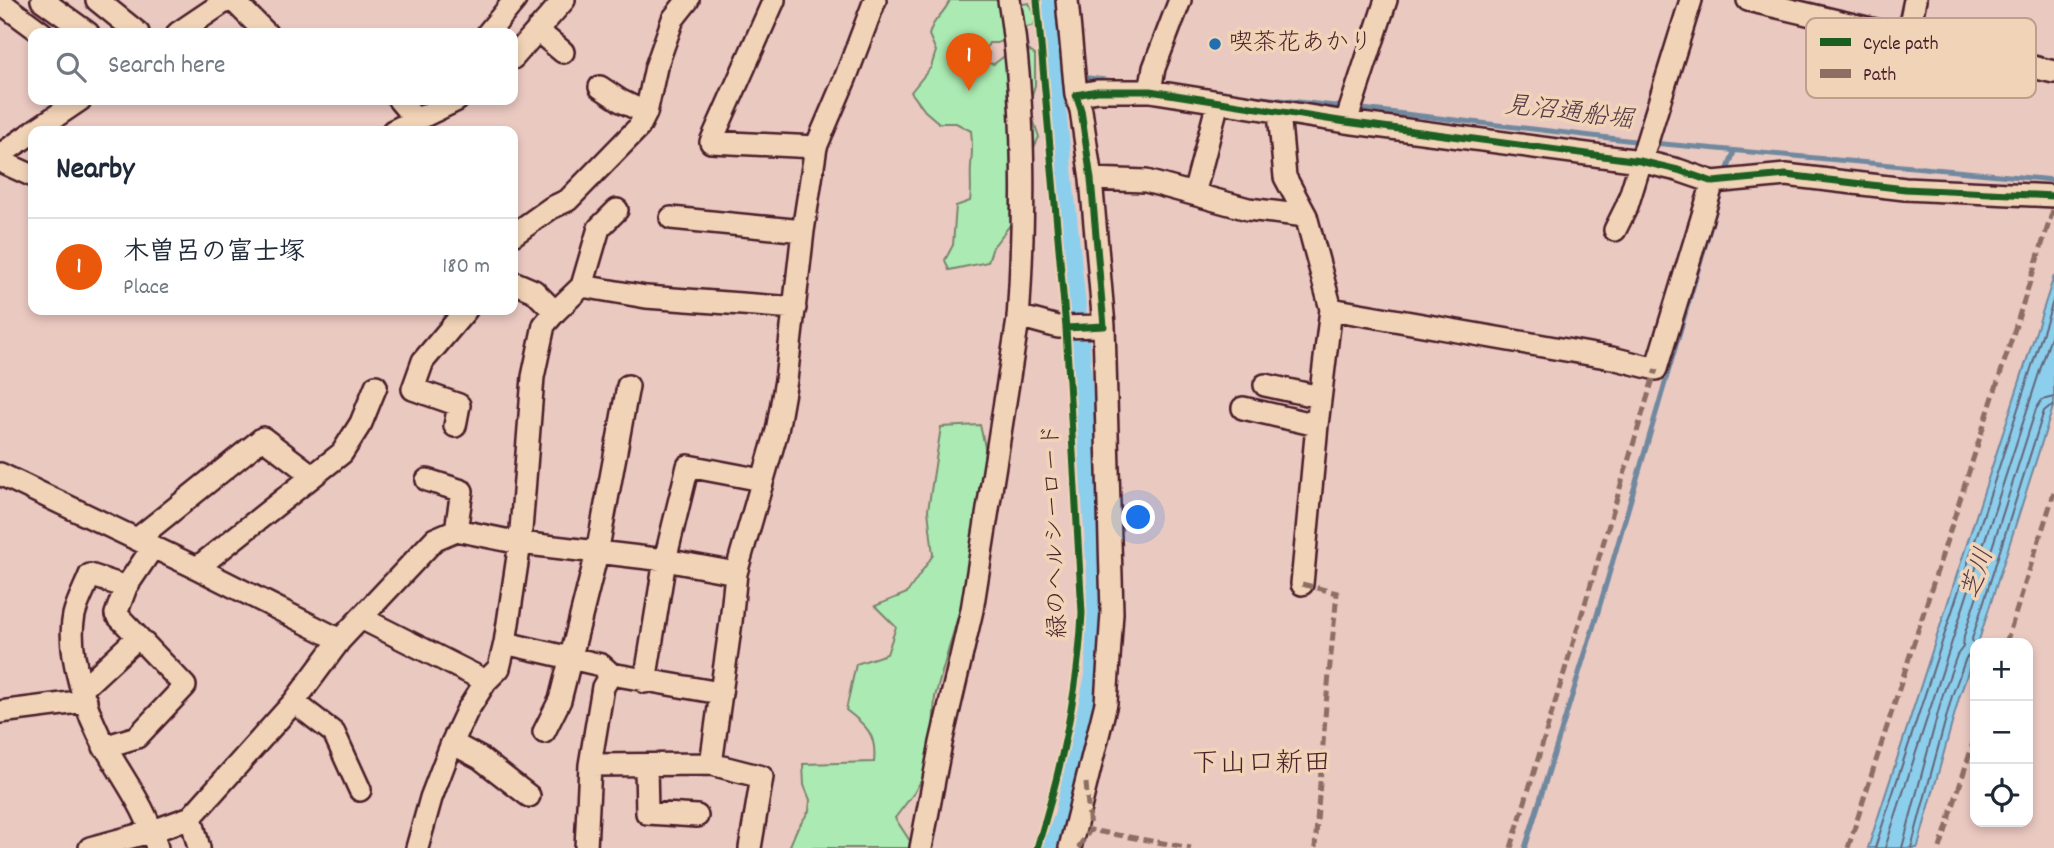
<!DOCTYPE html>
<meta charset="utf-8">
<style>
:root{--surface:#fff;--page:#f6f6f7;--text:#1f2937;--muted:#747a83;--line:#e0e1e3;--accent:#ea580c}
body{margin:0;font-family:Dekko,"Klee One",sans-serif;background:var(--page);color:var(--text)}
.controls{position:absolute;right:21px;bottom:21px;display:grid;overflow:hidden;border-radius:14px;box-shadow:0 4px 10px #0003}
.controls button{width:63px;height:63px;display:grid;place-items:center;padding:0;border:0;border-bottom:2px solid var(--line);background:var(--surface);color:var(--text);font:35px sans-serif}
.you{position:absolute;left:1139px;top:518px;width:24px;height:24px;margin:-18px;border:5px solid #fff;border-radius:50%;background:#1a73e8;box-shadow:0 0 0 10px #1a73e833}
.badge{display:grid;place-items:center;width:46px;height:46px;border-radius:50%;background:var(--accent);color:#fff;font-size:23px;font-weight:700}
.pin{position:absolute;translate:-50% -58px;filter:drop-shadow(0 2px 4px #0008)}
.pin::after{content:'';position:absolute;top:37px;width:24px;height:21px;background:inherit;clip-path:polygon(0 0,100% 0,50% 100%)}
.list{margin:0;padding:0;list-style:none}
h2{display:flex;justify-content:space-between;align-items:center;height:91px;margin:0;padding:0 28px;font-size:30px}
h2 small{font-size:23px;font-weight:400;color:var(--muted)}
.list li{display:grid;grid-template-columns:46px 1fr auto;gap:21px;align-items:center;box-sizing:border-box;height:98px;padding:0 28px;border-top:2px solid var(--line)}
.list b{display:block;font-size:26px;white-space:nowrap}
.list p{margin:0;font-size:23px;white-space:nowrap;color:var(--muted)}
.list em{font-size:23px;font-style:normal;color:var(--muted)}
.icon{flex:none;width:38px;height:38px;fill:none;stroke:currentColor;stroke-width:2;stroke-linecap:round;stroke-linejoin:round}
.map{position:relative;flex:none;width:2054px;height:848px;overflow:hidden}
.search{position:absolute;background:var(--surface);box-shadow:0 4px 10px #0003;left:28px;top:28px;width:490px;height:77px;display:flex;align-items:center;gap:18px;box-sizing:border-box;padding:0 24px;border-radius:14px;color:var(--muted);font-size:26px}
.panel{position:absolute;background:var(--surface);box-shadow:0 4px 10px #0003;left:28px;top:126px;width:490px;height:189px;border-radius:14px}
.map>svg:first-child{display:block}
</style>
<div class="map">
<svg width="2054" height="848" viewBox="0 0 2054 848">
<rect width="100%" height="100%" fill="#eac9c1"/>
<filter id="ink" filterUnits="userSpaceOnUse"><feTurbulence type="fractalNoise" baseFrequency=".0143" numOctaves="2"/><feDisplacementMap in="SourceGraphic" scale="14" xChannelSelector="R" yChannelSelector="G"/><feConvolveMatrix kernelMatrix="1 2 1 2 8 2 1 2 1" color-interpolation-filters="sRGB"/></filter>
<g filter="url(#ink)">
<path fill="#abeab2" stroke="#7a846e" stroke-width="2" d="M950,0H998L1007,14L1016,5L1029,3L1035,17L1034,25L1019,29L1016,36L997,43H989L985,50L989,53L986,63L994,64L1015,48L1027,49L1035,55V85L1032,95L1031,113L1039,137L1026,164L1028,202L993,247L988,262L949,270L945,260L953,245L956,206L970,201C972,189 970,178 971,166C972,152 973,146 971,131L956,123H939L925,111L911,92L931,67L936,51L929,35C933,18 943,16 950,0Z
M980,425L989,465L970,574L935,697L931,764L914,793L895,818L910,841L909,848H789L796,831L809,811L810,800L804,785L803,764L874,762C877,735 867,726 846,710L856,664L887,654L896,627L875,606L907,593L933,555L928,510L941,427Z"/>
<path fill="#8bcfed" stroke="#71899f" stroke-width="2" d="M2054,276V404L1978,643H1975V652L1959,698L1918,846L1917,848H1868Z"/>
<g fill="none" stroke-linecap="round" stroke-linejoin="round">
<path stroke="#646579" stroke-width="2" d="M1875,848L2054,298
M1885,848L2054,327
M1902,848L1943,694L1957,655L1963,647L1964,636L2036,409L2042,400L2054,397
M1911,848L1952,696L1966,658L1975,651L1972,639L2044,411L2049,407L2054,406"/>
<path stroke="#71899f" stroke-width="5" d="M1052,74L1066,75
M1080,77L1115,81
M1253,97L1344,107
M1354,108L1643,142
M1653,143L2054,180
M1727,171L1734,152
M1525,848L1597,615L1722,188"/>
<path stroke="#8bcfed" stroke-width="18" d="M1046,0L1080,336L1096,575L1094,676L1063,817L1051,848"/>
<defs>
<path id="minor" d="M42,0L88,33
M97,0L138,33
M233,0L266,33
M774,0L711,142L816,147
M1067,0L1076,95L1081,110L1091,179L1104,326L1112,613L1106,703L1070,848
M1748,0L2054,72
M0,2L42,33
M537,30L563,52
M178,33L227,0
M488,33L515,0
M1907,38L1915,0
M513,58L564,0
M600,87L621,101L646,113
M1150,91L1154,68L1180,0
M1076,95L1097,91H1150L1346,122L1640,161L1678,170L1713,182L1786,175L1905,189L2054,196
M399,100L416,120
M1279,112L1285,177L1306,216L1331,309L1317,425L1302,584
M1346,122L1386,0
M34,131L80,100
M393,131L457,100
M0,155L33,132
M0,161L33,176
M1091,179L1146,181L1248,209L1306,216
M1194,194L1218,102
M671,218L803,231
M1615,230L1627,206L1691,0
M513,235L551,208L568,200L639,127L646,113L656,67L673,19L688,0
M513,282L534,291L555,312
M582,286L646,297L795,308
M1331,309L1612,358L1656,369L1713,182
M1018,316L1058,327L1104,326
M1265,385L1320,397
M1243,408L1317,425
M455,426L459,405L413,389L423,361L466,310
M0,474L197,568L340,640
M427,480L462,491L456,530
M137,539L263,438L313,476
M197,568L342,453L361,423L376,386
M126,587L90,575C85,588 77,602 74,615C66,652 87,716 106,748C125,782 147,809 157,848
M361,618L486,681
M505,643L601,665L611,674L720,693
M645,682L665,560L688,466L762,480
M82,689L138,637
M294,702L334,733L360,790
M0,712L86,701
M544,732L560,700L597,553L628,386
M452,743L480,758L529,796
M104,747L137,737L185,686L116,614L126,587L153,547
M711,764L731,622L736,573L777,431L786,380L803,231L816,147L845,79L875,0
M590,765L711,764L762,777L750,848
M646,766L647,813L697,816
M191,817L199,848
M90,848L153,831L191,817L294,702L340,640L435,539L456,530L520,543L665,560L736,573
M417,848L431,798L452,743L467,711L486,681L499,668L505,643L520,543L533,377L544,325L555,312L582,286L599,228L617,210
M586,848L590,765L603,687L611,674
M921,848L941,743L972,610L1018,320C1025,214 1026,105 1009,0"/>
</defs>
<use href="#minor" stroke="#4a1f2b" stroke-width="26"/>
<use href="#minor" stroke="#f1d4b7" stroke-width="21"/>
<path stroke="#8d6e63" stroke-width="5" stroke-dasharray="10 5" stroke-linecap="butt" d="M1302,584L1337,593L1326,705L1315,848
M2006,643L2054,493
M1086,783L1090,830
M1078,848L1090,830L1191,848
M1511,848L1656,369
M1848,848L2054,207
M1940,848L1975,737"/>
<defs>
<path id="cycleway" d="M1037,0L1066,328L1082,613C1078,694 1061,771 1037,848
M1066,328L1104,326L1091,179L1081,110L1076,95L1097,91H1150L1346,122L1640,161L1678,170L1713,182L1786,175L1905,189L2054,196"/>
</defs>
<use href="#cycleway" stroke="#f1d4b7" stroke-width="11"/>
<use href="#cycleway" stroke="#1b5e20" stroke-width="7"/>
</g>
</g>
<circle fill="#1f6fb2" stroke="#f1d4b7" stroke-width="2.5" cx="1215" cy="44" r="7"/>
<g text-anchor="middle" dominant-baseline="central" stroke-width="7" stroke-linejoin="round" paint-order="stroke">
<g font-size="24" fill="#4a1f2b" stroke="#f1d4b7" text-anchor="start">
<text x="1229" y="44">喫茶花あかり</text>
</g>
<g font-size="24" fill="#4a1f2b" stroke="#f1d4b7">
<text transform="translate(1056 531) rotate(-92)">緑のヘルシーロード</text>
</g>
<g font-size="26" font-style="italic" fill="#543948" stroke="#f1d4b7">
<text transform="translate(1569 114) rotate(7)">見沼通船堀</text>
<text transform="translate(1979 574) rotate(-72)">芝川</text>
</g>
<g font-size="28" fill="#4a1f2b" stroke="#f1d4b7">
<text x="1261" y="766">下山口新田</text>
</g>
</g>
<rect x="1806" y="18" width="230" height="80" rx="10" fill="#f1d4b7" stroke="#bf9e8d" stroke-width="2"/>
<rect x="1820" y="38" width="31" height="8" fill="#1b5e20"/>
<rect x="1820" y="69" width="31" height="9" fill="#8d6e63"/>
<g font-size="19" fill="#4a1f2b">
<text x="1863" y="49">Cycle path</text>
<text x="1863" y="80">Path</text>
</g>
</svg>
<div class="controls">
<button>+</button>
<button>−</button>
<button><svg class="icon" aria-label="locate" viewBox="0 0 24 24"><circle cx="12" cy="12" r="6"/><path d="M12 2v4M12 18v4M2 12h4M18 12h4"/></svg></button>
</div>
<div class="you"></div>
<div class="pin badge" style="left:969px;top:91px">1</div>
<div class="search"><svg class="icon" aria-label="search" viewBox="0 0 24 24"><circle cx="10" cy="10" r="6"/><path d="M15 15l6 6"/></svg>Search here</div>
<section class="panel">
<h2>Nearby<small></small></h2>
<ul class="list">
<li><span class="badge">1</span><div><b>木曽呂の富士塚</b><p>Place</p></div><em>180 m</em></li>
</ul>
</section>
</div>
